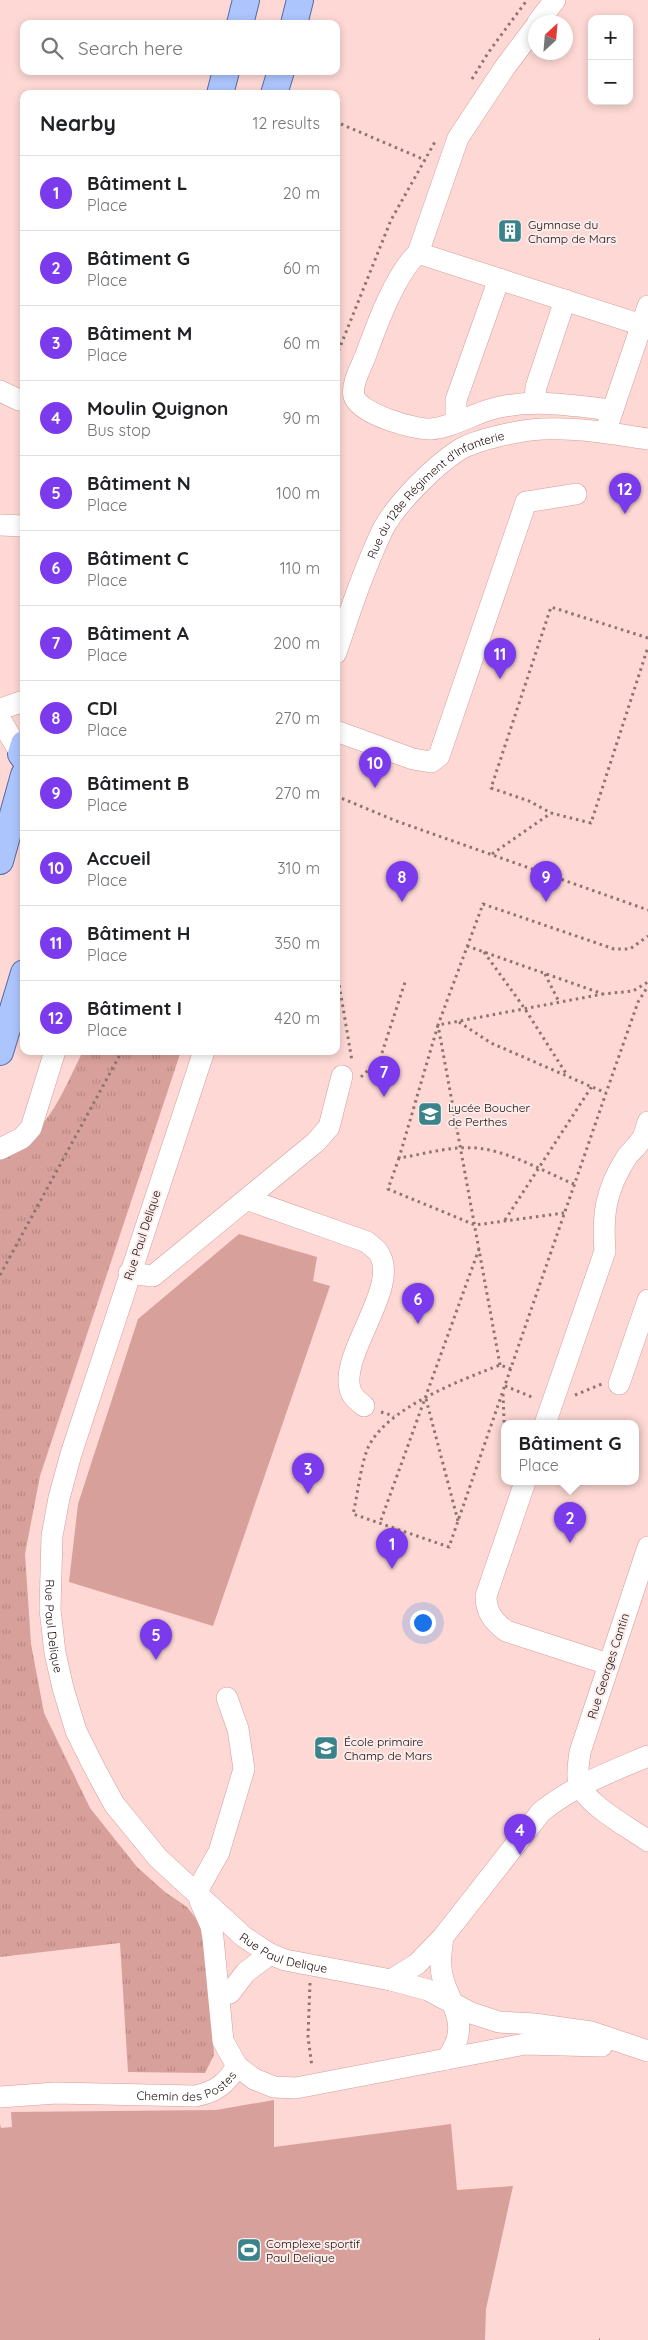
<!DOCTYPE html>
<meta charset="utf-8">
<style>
:root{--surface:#fff;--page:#f2f2f2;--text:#202124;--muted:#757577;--line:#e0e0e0;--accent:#7c3aed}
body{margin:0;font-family:Quicksand,sans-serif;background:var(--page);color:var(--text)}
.controls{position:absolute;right:15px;top:15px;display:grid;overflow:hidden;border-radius:10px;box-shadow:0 2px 8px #0003}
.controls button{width:45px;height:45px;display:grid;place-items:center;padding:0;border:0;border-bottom:1px solid var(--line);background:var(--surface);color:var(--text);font:25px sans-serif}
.compass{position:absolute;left:528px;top:15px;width:45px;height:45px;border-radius:50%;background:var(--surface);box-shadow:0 2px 8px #0003;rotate:26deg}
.you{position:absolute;left:422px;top:1622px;width:18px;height:18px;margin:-12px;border:4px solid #fff;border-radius:50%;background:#1a73e8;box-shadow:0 0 0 8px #1a73e833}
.badge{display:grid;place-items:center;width:32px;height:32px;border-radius:50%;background:var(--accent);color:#fff;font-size:16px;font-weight:700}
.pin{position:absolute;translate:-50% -41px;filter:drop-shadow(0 1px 2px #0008)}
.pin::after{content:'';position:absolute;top:26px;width:18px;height:15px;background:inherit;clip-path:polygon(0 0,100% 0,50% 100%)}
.popup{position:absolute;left:501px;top:1420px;width:138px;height:65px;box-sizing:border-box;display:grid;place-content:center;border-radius:10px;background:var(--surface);filter:drop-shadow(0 1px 4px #0005);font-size:16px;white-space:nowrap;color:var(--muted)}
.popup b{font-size:19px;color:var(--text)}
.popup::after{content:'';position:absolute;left:50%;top:100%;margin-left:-10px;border:10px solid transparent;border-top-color:var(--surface)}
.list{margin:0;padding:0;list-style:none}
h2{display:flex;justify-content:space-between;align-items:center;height:65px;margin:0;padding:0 20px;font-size:21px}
h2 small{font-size:16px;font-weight:400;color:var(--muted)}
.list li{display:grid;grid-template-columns:32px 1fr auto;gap:15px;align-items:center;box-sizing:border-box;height:75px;padding:0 20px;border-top:1px solid var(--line)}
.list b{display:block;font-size:19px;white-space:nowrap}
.list p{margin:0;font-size:16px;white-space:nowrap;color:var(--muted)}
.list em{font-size:16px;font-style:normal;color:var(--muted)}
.icon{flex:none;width:28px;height:28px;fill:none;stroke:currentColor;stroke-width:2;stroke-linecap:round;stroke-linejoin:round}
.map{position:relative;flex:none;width:648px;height:2340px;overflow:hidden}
.search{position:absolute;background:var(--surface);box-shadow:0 2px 8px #0003;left:20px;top:20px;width:320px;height:55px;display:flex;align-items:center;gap:12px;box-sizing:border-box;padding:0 18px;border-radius:10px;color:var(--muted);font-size:19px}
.panel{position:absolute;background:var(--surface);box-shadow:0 2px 8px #0003;left:20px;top:90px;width:320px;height:965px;border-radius:10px}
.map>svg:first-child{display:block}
</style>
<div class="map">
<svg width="648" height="2340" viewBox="0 0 648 2340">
<defs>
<pattern id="grass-tufts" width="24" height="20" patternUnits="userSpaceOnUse" patternTransform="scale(1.25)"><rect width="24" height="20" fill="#d8a09a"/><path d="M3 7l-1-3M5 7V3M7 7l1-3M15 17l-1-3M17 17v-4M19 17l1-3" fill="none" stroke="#b98883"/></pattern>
</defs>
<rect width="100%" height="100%" fill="#fdd8d4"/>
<path fill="url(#grass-tufts)" d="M83,1051H181L40,1476L25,1554L31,1644L44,1713L90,1808L137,1867L165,1892L187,1907L208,1934L214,2055L205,2073L128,2072L120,1943L0,1957V1160C50,1128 58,1102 83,1051Z"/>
<path fill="#d8a09a" d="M239,1234L317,1257L313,1281L330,1286L213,1626L69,1582L78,1504L138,1319Z
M274,2100V2147L451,2124L457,2190L513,2186L486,2309L485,2340H0V2124L1,2128L12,2127L11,2112L216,2110Z"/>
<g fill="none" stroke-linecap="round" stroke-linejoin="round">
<defs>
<g id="minor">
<path d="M538,22L555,0"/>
<path d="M536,26L505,67L458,138L418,253C395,274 376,327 365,357C361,367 351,385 354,396C359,414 415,430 431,429C455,427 477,411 500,407C537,399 575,406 613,410"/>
<path d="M418,253L648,327"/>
<path d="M0,391L19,400"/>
<path d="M535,403L536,387L565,300"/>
<path d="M456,422V400L499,279"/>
<path d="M608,424L648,306"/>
<path d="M0,525L24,526"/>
<path id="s1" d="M336,653C350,611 364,569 383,529C397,503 434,466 459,450C477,439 521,430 543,429C578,427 613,434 648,439"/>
<path d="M0,709L24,701"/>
<path d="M0,719L21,754"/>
<path d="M336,731L413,759L431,762L439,756L526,502L576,494"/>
<path id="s2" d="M204,1051L71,1454L59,1498L52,1536L50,1609L55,1653L63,1688L76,1731L95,1769L114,1804L158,1858L244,1937L270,1954L285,1960L391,1980L428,1990L471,2013L499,2022L534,2024L591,2032L648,2051"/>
<path d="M0,1149L22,1138L31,1128L55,1051"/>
<path d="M249,1200L367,1242C370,1245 375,1248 378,1252C402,1285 340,1352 350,1389C352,1397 358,1401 364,1406"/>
<path d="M129,1273L153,1276L316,1142L329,1127L342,1076"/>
<path d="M619,1384L648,1300"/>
<path d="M545,1424L605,1251C602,1214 606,1190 626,1158C630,1152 637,1147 641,1140C645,1135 646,1128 648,1122"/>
<path d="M525,1482L486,1596C486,1612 493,1621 506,1631L608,1664"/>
<path d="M648,1547L580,1752C579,1762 576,1773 579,1783C585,1804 630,1828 648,1841"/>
<path d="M196,1893L219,1852L244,1769L238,1729L227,1698"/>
<path d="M200,1901L211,1926L213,1938L223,2041L237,2066L254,2079L274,2087L296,2088L525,2044L602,2046"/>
<path d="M443,1937C441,1951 439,1965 443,1979C448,1998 462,2015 458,2035C457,2044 451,2052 447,2059"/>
<path d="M391,1980L417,1964L443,1937L541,1812C573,1786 610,1772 648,1756"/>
<path d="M230,1993L246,1972L270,1954"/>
<path id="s3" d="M0,2097L56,2093L195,2096C216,2092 226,2084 237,2066"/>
</g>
<path id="major" d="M240,24L246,0
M294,24L300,0
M220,94L226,71
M274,94L281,71
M24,744L21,754L24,758
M0,861L24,775
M0,1052L24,973"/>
</defs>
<use href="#minor" stroke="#d69d97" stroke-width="22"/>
<use href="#major" stroke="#576aa6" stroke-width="28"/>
<path stroke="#907371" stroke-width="3" stroke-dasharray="2.5 4" stroke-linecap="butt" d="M472,79L488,53L527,0
M341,124L425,160
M336,357L391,220L436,140
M648,638L551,607L491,788L529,801L551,813L591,823L648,647
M336,796L399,822L648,910
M492,854L551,813
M467,946L603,994L633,991L648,982
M484,952L525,1009L567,1075
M336,966L352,1061
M545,974L559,1002
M459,1022L491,1043L606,1093
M361,1077L380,1059L406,979
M399,1158L388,1189L475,1225L564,1213
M574,1184C545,1172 514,1154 484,1149C456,1144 426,1154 399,1158L438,1025L603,994
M505,1220L592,1086
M0,1275L122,1051
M500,1365L438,1025L483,904L614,949H630L648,936
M511,1369L500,1365C461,1380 383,1409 367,1450C360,1469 358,1493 353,1514L449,1547L606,1093L638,1002L648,986
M505,1386L534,1398
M503,1394L505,1446
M575,1395L602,1384
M426,1399L458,1521
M381,1412L394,1416
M381,1520L479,1249
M310,1983L308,2037L312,2067
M599,2340H600"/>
<use href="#minor" stroke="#fff" stroke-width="21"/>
<use href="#major" stroke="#adc5fd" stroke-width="26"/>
</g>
<defs>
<symbol id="building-square" viewBox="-11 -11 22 22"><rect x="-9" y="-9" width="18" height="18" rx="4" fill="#3b838b" stroke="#f9eceb"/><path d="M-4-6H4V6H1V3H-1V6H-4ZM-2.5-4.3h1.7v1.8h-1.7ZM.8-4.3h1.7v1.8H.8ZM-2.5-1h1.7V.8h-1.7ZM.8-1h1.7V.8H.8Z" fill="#fff"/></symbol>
<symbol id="school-square" viewBox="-11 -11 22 22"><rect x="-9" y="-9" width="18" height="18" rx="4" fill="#3b838b" stroke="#f9eceb"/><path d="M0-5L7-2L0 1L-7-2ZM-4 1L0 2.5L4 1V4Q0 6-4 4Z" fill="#fff"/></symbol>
<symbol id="stadium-square" viewBox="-11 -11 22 22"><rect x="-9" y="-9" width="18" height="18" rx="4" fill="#3b838b" stroke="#f9eceb"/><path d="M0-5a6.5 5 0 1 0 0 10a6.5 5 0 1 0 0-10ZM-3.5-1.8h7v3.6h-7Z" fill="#fff"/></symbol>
</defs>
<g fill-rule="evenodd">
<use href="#building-square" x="496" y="217" width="28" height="28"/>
<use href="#school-square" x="416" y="1100" width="28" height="28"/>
<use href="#school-square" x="312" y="1734" width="28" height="28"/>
<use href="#stadium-square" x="235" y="2236" width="28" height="28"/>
</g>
<g text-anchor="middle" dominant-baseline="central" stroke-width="4" stroke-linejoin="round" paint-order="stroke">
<g font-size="12" fill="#1e0a09" stroke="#f9eceb" text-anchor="start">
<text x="528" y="224">Gymnase du<tspan x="528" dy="14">Champ de Mars</tspan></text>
<text x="448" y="1107">Lycée Boucher<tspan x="448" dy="14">de Perthes</tspan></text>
<text x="344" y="1741">École primaire<tspan x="344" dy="14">Champ de Mars</tspan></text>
<text x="266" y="2243">Complexe sportif<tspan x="266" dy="14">Paul Delique</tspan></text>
</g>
<g font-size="12" fill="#1e0a09" stroke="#f9eceb">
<text stroke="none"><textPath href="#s1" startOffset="196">Rue du 128e Régiment d'Infanterie</textPath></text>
<text transform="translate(142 1235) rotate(-72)">Rue Paul Delique</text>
<text stroke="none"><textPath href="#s2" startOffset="599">Rue Paul Delique</textPath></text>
<text transform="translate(608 1666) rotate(-72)">Rue Georges Cantin</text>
<text stroke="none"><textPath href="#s2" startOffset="1019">Rue Paul Delique</textPath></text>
<text stroke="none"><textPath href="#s3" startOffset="189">Chemin des Postes</textPath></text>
</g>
</g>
</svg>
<div class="controls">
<button>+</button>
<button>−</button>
</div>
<svg class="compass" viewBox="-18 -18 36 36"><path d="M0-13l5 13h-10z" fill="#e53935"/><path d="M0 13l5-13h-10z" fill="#757577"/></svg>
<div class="you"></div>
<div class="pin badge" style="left:392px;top:1569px">1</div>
<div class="pin badge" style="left:570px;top:1543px">2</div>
<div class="popup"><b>Bâtiment G</b>Place</div>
<div class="pin badge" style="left:308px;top:1494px">3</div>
<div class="pin badge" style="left:520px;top:1855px">4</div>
<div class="pin badge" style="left:156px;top:1660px">5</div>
<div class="pin badge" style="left:418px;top:1324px">6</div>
<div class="pin badge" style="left:384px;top:1097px">7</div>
<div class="pin badge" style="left:402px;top:902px">8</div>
<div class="pin badge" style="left:546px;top:902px">9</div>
<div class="pin badge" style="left:375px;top:788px">10</div>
<div class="pin badge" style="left:500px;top:679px">11</div>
<div class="pin badge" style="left:625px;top:514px">12</div>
<div class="search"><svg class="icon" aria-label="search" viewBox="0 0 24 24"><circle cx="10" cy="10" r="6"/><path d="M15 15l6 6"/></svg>Search here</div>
<section class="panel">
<h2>Nearby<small>12 results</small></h2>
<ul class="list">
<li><span class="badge">1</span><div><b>Bâtiment L</b><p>Place</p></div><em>20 m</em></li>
<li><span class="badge">2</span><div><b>Bâtiment G</b><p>Place</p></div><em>60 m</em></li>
<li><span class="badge">3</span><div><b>Bâtiment M</b><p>Place</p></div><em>60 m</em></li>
<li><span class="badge">4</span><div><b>Moulin Quignon</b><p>Bus stop</p></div><em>90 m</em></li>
<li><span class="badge">5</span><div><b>Bâtiment N</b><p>Place</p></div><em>100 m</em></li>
<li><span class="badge">6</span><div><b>Bâtiment C</b><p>Place</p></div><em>110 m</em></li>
<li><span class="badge">7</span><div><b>Bâtiment A</b><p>Place</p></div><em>200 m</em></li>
<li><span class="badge">8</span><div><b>CDI</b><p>Place</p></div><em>270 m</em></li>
<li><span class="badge">9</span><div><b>Bâtiment B</b><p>Place</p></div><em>270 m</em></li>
<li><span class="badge">10</span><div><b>Accueil</b><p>Place</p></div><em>310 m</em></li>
<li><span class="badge">11</span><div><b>Bâtiment H</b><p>Place</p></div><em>350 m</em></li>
<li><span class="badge">12</span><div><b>Bâtiment I</b><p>Place</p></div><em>420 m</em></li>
</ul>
</section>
</div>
